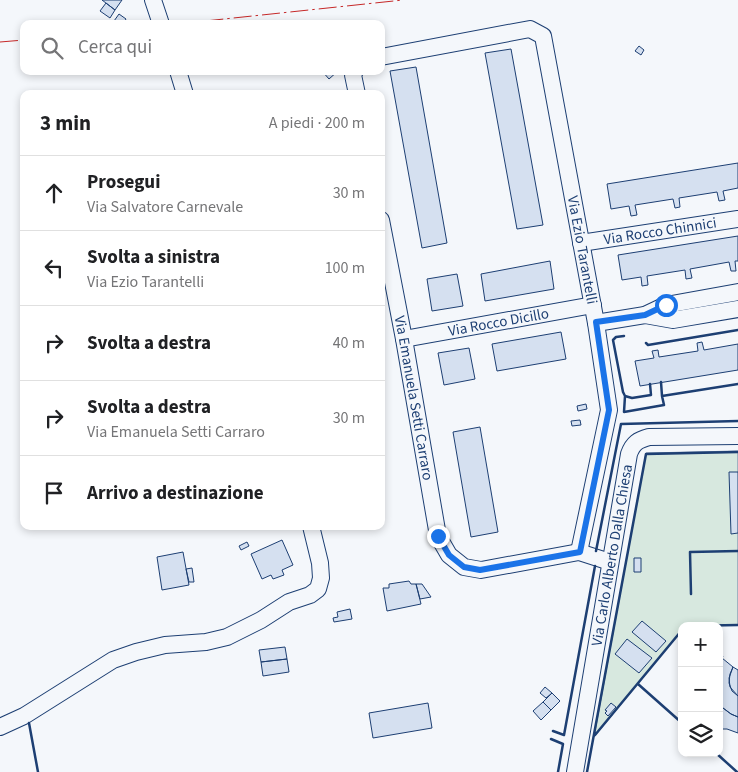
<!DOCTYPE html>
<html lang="it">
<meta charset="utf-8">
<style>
:root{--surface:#fff;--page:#f6f6f6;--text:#202124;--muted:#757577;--line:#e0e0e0}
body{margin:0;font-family:"Source Sans 3",sans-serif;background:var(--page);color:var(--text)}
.controls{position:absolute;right:15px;bottom:15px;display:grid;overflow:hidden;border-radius:10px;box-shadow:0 2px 8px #0003}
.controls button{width:45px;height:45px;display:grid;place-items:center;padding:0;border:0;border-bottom:1px solid var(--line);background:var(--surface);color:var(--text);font:25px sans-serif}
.stop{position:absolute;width:15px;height:15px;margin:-11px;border:4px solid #1a73e8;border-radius:50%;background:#fff}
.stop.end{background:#1a73e8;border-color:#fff;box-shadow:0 1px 5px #0008}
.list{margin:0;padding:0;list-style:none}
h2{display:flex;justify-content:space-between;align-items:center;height:65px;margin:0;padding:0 20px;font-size:21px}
h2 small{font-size:16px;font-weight:400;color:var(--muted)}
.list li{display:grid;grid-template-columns:32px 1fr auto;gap:15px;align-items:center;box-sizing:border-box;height:75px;padding:0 20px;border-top:1px solid var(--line)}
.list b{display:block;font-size:19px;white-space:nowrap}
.list p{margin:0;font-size:16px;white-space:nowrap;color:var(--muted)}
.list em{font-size:16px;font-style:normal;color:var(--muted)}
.icon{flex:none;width:28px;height:28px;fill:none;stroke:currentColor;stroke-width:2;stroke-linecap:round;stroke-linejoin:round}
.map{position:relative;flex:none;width:738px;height:772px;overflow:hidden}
.search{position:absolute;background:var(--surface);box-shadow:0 2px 8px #0003;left:20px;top:20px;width:365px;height:55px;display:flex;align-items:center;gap:12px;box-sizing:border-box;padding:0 18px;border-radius:10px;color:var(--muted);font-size:19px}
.panel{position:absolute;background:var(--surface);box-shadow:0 2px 8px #0003;left:20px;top:90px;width:365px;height:440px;border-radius:10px}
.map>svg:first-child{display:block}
</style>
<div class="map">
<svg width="738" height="772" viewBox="0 0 738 772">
<rect width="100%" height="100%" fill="#f4f7fb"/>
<path fill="#d7e8df" stroke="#687fa3" d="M738,451V625L682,626V630L594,737L646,453Z"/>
<path fill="#d5e0f0" stroke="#1d3f73" d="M102,0H122L115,10Z
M106,3L115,10L110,18L100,11Z
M119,14L126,19L123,24H118L114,21Z
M639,46L644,50L641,55L635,51Z
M511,49L543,225L517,229L485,53Z
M416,67L447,243L422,248L390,71Z
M322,71H338L329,79Z
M738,163V188L723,191L725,200L719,201L717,192L679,198L680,207L675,208L673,199L635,205L637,215L631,216L629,206L611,209L607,184Z
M738,236V261H735L736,271H731L729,262L690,269L692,278L686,279L685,270L647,276L648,285L642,286L641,277L622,280L618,255Z
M550,261L554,289L485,301L481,274Z
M457,274L463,306L432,311L427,279Z
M561,332L566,359L497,371L492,344Z
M702,342L704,350L738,344V370L640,386L635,361L654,358L652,351L658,350L659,357L698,351L697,343Z
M469,348L475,379L444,385L438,353Z
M586,404L587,409L578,411L577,406Z
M580,420L581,425L572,426L571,421Z
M480,427L498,532L471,537L453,432Z
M729,472H738V533L731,534Z
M282,540L293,565L282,570L284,575L273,579L271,575L262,579L251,554Z
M247,542L249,546L241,550L239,546Z
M183,552L189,585L162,590L157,557Z
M634,558H641V572H634Z
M192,568L194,582H189L186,569Z
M409,581L411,584H416L421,604L387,611L383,588H389V584Z
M416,584H422L431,597L420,599Z
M350,609L352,619L334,622L333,618L338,617L337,612Z
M642,621L666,641L656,652L632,632Z
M627,639L652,658L639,673L615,654Z
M285,647L287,659L261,662L259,650Z
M719,653L723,656L722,658L733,667L729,678L730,687L738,696V717L731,714L719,705Z
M287,659L289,672L263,676L261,662Z
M733,667L738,670V696L732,691L729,683L730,674Z
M545,687L552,693L546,698L540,693Z
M552,693L560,701L551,710L543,702Z
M543,702L551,710L541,720L533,711Z
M428,703L432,728L373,738L369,713Z
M611,703L616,707L608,716L605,713L607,711L605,710Z
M719,705L731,714L738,717V733L727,729H719Z"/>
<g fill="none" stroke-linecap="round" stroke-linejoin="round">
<defs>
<g id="minor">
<path d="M153,0L161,24"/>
<path id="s1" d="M381,57L530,29L543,36L596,323L609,410L579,552"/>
<path d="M178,71L185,94"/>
<path d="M355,71L353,75L357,94"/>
<path id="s2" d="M381,220L404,339L438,536L449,555L464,567L481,570L579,552L610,562"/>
<path id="s3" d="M581,243L738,219"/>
<path d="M645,315L673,320L738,309"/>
<path d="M596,323L645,315L666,305L738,292"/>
<path id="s4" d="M404,339L593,305"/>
<path d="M0,727L24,716L113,660L136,652L165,645L206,642L227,637L261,620L289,602L310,595L318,589L321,578L320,563L311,526"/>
<path id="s5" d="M575,772L629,454C633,443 638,440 649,437L738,436"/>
</g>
</defs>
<use href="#minor" stroke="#1d3f73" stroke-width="18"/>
<use href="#minor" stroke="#f4f7fb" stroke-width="16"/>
<path stroke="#1d3f73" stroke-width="2.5" d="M624,336L616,337L613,340L623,392L625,396L632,398L651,395L650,384
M646,343L648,345L738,330
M661,382L662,396
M625,396L624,412L664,405L662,396L738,384
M596,551L621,424L738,421
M691,594L690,552L738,551
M685,626L738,625
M638,684L682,723
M29,723L38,772
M553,731L564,735L595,566
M595,735L682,630
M551,739L563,744L558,772
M716,753L737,772
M587,772L646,454L738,452"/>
<path stroke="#c62828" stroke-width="1" stroke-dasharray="18 4 2.5 4" stroke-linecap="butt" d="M177,24L403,0
M0,42L24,40"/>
</g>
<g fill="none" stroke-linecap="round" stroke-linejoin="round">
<path stroke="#1a73e8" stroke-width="6" d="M438,536L449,555L464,567L480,570L580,552L609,410L596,322L645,315L666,305"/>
</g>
<g text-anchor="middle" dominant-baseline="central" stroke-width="4" stroke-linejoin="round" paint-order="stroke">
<g font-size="15" fill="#1d3f73" stroke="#f4f7fb">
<text stroke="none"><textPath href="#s3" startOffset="80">Via Rocco Chinnici</textPath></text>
<text stroke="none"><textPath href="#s1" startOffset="384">Via Ezio Tarantelli</textPath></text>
<text stroke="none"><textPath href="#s4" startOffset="96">Via Rocco Dicillo</textPath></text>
<text stroke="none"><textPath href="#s2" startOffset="181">Via Emanuela Setti Carraro</textPath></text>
<text stroke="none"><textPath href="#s5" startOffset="220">Via Carlo Alberto Dalla Chiesa</textPath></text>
</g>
</g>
</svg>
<div class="controls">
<button>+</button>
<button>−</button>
<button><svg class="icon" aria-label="layers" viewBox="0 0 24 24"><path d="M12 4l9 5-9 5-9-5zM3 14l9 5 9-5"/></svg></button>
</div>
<div class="stop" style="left:666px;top:305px"></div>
<div class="stop end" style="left:438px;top:536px"></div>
<div class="search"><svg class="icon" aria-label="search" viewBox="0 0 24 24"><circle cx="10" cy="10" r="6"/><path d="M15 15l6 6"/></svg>Cerca qui</div>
<section class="panel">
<h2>3 min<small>A piedi · 200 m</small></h2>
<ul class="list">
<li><svg class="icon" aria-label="ahead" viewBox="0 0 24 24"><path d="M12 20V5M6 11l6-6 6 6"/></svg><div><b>Prosegui</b><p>Via Salvatore Carnevale</p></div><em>30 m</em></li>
<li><svg class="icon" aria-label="left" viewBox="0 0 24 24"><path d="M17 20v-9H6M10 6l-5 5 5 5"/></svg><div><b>Svolta a sinistra</b><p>Via Ezio Tarantelli</p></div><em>100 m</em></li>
<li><svg class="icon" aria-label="right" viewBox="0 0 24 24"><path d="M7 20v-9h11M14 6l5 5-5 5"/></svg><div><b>Svolta a destra</b></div><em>40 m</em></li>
<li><svg class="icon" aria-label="right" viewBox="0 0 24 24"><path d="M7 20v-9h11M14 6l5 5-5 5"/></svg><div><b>Svolta a destra</b><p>Via Emanuela Setti Carraro</p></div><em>30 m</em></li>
<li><svg class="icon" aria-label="arrive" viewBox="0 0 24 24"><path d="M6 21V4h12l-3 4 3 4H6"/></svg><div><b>Arrivo a destinazione</b></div></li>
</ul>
</section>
</div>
